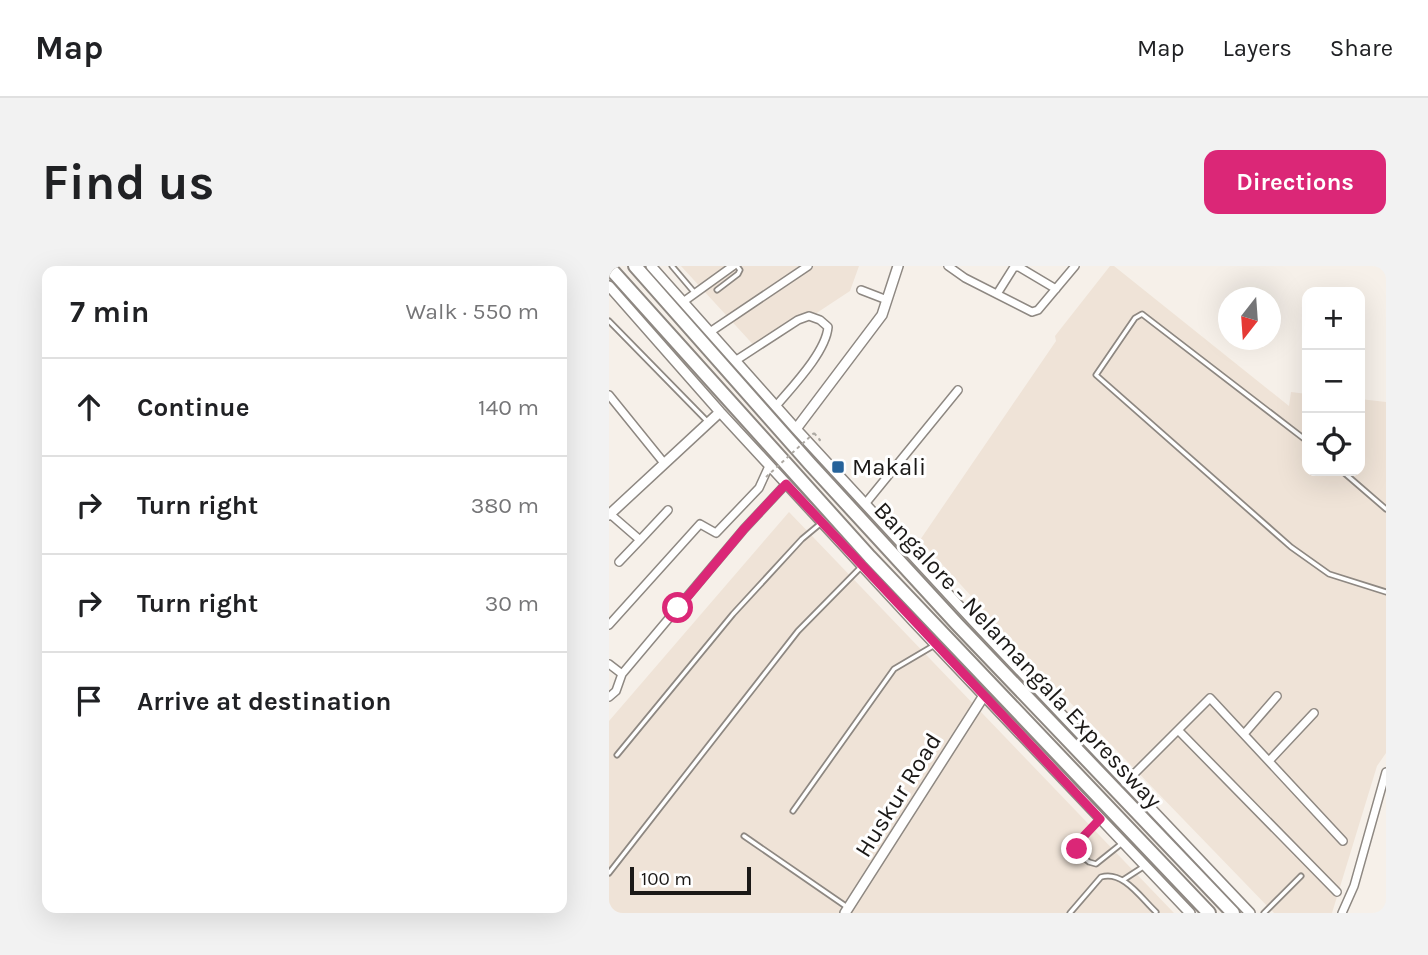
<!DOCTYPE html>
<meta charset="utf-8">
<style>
:root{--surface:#fff;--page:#f2f2f2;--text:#202124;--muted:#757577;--line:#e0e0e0;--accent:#db2777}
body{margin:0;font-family:Karla,sans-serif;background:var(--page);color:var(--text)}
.controls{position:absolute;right:21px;top:21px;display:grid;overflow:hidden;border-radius:14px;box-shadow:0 7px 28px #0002}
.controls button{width:63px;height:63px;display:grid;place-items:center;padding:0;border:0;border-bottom:2px solid var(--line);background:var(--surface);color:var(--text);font:35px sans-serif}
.compass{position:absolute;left:609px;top:21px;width:63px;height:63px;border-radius:50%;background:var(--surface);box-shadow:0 7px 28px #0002;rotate:197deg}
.scale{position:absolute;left:21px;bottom:18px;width:121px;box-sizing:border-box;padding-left:7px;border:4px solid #1b1917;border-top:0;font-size:19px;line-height:24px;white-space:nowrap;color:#1b1917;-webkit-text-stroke:5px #fff;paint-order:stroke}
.stop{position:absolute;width:21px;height:21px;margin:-16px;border:5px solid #db2777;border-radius:50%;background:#fff}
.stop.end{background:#db2777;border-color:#fff;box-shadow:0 2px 7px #0008}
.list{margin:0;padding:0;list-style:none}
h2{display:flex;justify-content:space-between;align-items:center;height:91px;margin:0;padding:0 28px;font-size:30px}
h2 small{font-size:23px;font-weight:400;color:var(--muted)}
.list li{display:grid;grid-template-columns:46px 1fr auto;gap:21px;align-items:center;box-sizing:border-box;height:98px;padding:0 28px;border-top:2px solid var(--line)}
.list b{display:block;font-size:26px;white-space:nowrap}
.list em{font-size:23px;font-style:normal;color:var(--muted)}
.icon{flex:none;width:38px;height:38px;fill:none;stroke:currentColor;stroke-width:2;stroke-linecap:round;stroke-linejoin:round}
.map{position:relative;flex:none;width:777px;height:647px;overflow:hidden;border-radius:14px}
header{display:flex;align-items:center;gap:42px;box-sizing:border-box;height:98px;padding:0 35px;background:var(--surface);border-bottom:2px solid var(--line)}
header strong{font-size:33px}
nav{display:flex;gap:38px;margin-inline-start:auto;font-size:24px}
.intro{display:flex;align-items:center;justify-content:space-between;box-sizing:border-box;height:168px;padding:0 42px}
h1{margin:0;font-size:49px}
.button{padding:18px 32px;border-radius:14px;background:var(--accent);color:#fff;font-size:24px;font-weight:700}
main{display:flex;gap:42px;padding:0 42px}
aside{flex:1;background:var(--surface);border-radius:14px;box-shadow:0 7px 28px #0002}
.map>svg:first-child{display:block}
</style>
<header>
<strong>Map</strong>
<nav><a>Map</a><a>Layers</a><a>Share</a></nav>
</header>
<div class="intro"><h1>Find us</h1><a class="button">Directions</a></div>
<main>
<aside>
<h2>7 min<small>Walk · 550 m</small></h2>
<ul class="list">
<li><svg class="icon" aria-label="ahead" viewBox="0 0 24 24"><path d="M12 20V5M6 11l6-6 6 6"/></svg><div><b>Continue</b></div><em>140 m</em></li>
<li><svg class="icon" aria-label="right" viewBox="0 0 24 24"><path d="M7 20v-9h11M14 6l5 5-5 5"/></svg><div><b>Turn right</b></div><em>380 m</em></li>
<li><svg class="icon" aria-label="right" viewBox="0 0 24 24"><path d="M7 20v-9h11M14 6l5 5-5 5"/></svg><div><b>Turn right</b></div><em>30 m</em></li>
<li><svg class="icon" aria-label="arrive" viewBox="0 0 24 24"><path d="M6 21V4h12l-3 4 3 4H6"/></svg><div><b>Arrive at destination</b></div></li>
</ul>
</aside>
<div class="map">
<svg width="777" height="647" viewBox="0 0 777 647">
<rect width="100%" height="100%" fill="#f6f0e9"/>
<path fill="#efe3d7" d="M72,0H250L241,25L150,85Z
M501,0H505L680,140L682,126L698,128V205H751V133L777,136V487L768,500L723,647H665L425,399L311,274L447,75L446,70Z
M180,246L565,647H0V455Z"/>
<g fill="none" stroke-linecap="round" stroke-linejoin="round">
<defs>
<path id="service" d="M63,0L85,26
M108,24L129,8L131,4L128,0
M0,55L98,155
M698,175L533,48L526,52L487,109L682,281L720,308L777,326
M733,205L777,243
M8,489L124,348L193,273L211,258
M184,545L285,403L324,380
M491,553L470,577V588L480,596L487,598L512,578
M135,570L238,641
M0,607L189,365L251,302
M514,614L534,601
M461,647L492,611C514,604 532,632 547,646
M655,647L692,610"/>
<path id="minor" d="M339,0L356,12L423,46L429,44L466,0
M252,24L278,34
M388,28L405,1H410L447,23
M74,36L124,0
M101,66L199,0
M126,95L189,54L200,50L211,54L219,61C217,86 183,121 167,140
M0,129L55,197
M256,238L349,124
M1,248L31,274L59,244
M10,296L31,274
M0,359L91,258L107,267L150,222L160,200
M0,398L13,408L7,425L0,431
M13,408L135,263L177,218
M569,464L728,626
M635,468L668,430
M660,495L705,447
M516,517L601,432L734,575
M733,647L745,620L777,506"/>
<path id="tertiary" d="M42,0L187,163L366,357L641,647
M0,20L111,146L304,355L581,647
M187,163L273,49L289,0
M0,249L111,146
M236,647L374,431"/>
<path id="motorway" d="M26,0L201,198L348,358L624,647
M0,1L261,291L600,647"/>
</defs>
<use href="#service" stroke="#8e8882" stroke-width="7"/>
<use href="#minor" stroke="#8e8882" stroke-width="10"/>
<use href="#tertiary" stroke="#8e8882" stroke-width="12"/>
<use href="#motorway" stroke="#8e8882" stroke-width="16"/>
<path stroke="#ada9a3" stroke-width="2" stroke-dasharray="3.5 3.5" stroke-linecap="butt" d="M205,167L211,174L209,176"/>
<use href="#service" stroke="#fff" stroke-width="3.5"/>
<use href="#minor" stroke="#fff" stroke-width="7"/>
<use href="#tertiary" stroke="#fff" stroke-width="9"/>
<use href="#motorway" stroke="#fff" stroke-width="12"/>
<path stroke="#ada9a3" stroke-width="2" stroke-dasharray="3.5 3.5" stroke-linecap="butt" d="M157,211L205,167"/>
</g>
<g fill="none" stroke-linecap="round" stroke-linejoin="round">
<path stroke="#db2777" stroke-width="9" d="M69,342L135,263L177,218L491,553L472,573L468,583"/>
</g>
<rect fill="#27639a" stroke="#fff" stroke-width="2.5" x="222" y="194" width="14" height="14" rx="3.5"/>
<g text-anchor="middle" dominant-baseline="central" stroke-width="6" stroke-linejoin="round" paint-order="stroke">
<g font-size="24" fill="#1b1917" stroke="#fff" text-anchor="start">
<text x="243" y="201">Makali</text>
</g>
<g font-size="24" fill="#1b1917" stroke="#fff">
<text transform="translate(409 389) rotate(47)">Bangalore - Nelamangala Expressway</text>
<text transform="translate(289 529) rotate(-58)">Huskur Road</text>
</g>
</g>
</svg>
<div class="controls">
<button>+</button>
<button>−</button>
<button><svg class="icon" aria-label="locate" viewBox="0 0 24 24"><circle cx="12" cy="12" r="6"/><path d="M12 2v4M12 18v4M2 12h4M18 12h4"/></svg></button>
</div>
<svg class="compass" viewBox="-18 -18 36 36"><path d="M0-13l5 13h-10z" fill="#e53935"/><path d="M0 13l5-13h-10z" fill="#757577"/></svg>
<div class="scale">100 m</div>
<div class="stop" style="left:69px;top:342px"></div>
<div class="stop end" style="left:468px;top:583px"></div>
</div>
</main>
